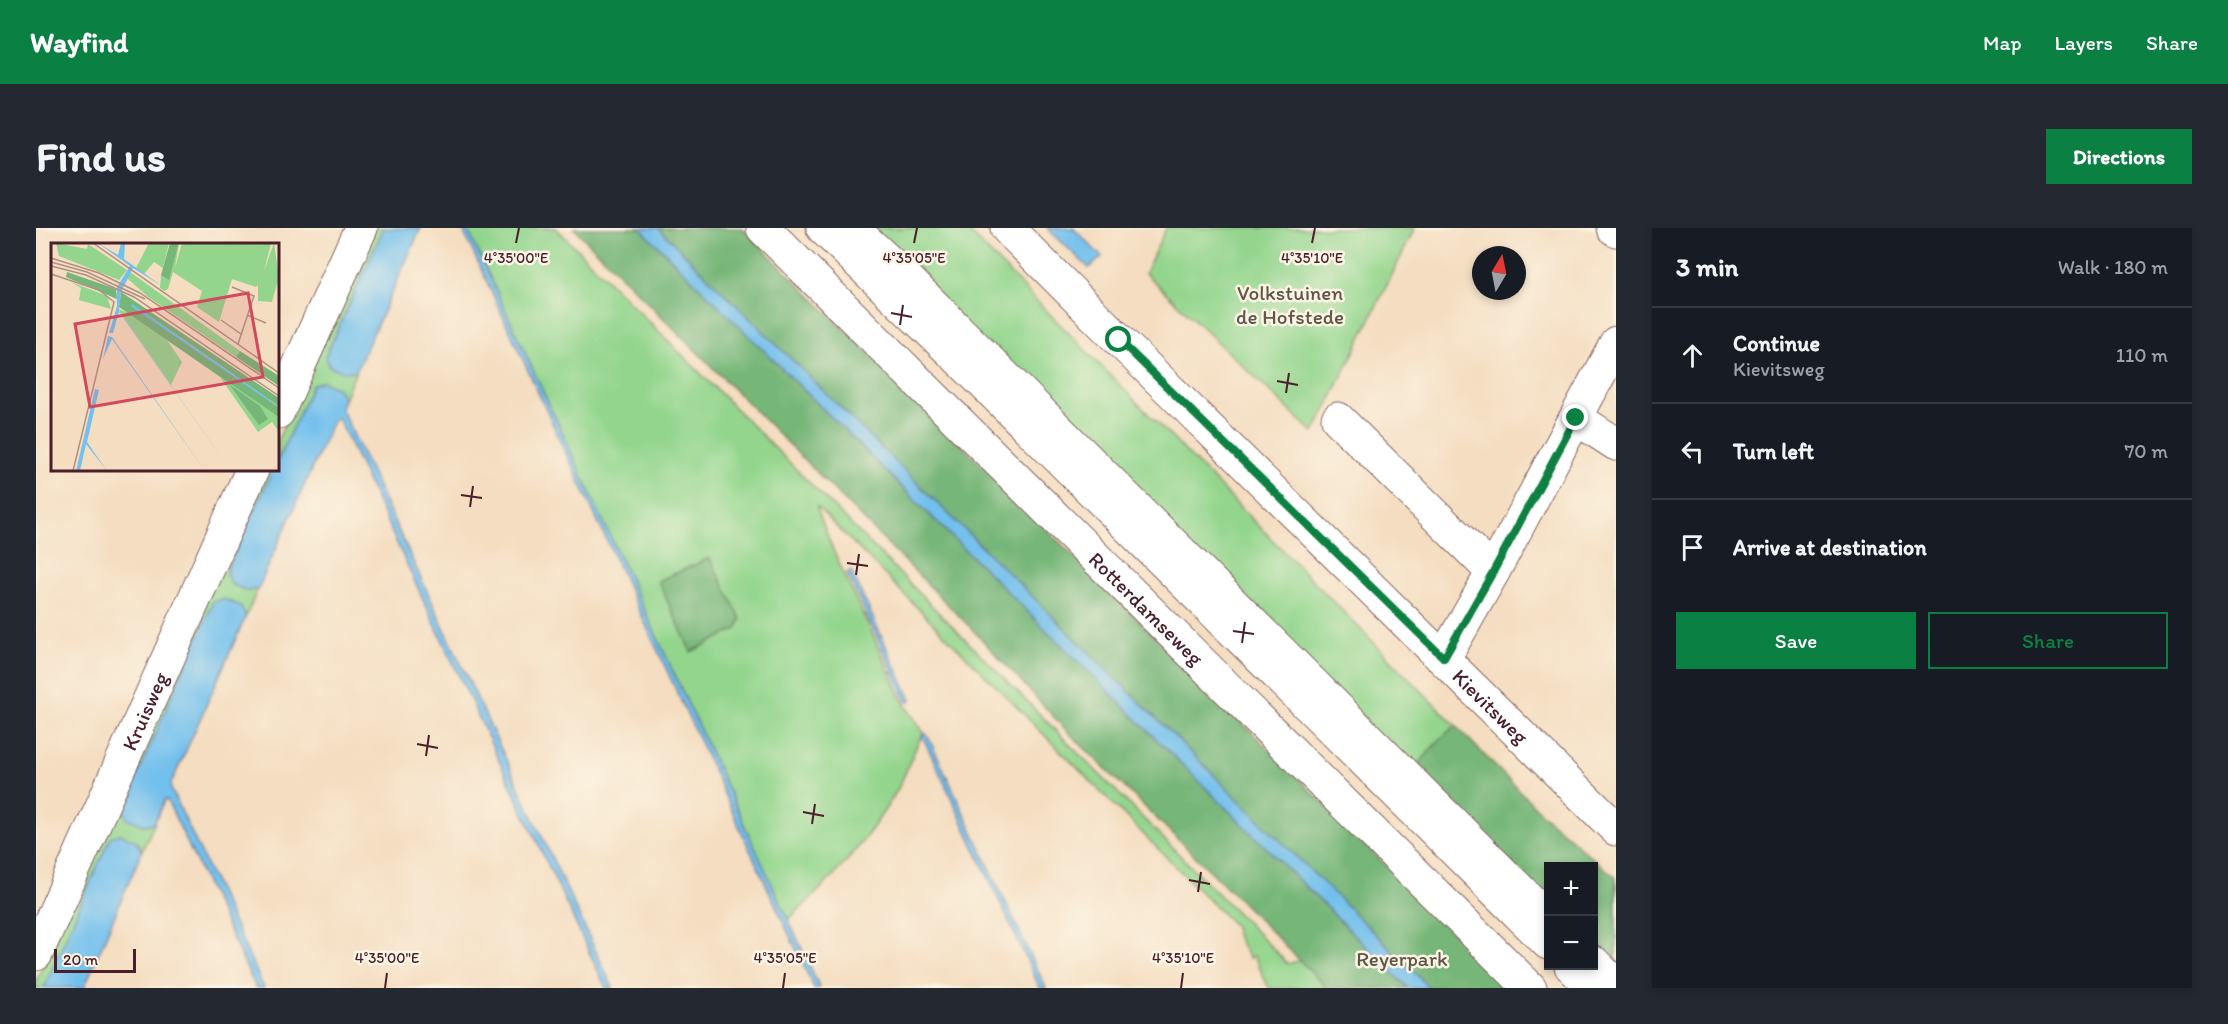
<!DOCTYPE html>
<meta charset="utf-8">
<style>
:root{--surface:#171b24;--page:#242831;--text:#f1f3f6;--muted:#9ea1a6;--line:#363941;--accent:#0b8043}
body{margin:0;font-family:Itim,sans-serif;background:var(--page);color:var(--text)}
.controls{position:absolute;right:18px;bottom:18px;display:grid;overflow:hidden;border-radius:0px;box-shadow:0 3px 9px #0003}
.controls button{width:54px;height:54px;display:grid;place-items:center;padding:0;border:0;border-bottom:2px solid var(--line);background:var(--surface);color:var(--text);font:30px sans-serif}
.compass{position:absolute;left:1436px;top:18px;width:54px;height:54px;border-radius:50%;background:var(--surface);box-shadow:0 3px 9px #0003;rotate:10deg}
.scale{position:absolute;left:18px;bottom:15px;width:82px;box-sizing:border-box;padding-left:6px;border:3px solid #4a1f2b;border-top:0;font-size:16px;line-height:21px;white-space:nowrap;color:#4a1f2b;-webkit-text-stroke:4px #fcf5e5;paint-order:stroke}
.stop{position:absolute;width:18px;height:18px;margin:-14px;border:4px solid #0b8043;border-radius:50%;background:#fff}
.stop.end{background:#0b8043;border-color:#fff;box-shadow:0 2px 6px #0008}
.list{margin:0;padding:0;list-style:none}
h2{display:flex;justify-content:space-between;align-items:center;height:78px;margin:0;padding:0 24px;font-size:26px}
h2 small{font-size:20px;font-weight:400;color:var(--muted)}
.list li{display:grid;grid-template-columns:39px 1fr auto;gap:18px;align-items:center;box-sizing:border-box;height:96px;padding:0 24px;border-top:2px solid var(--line)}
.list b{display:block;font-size:22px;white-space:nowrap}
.list p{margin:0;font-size:20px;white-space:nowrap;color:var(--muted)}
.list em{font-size:20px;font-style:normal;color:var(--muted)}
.actions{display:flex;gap:12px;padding:18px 24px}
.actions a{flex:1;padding:14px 0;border:2px solid var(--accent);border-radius:0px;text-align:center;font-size:21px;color:var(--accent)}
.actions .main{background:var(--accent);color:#fff}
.icon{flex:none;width:33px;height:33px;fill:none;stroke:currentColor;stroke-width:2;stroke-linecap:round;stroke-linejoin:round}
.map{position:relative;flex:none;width:1580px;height:760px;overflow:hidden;border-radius:0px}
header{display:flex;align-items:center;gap:36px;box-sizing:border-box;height:84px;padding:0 30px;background:var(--accent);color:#fff}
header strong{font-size:28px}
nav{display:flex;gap:33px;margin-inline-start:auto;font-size:21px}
.intro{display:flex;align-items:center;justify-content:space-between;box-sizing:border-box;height:144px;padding:0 36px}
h1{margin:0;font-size:42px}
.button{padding:15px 27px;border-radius:0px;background:var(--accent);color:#fff;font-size:21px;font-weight:700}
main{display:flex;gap:36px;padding:0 36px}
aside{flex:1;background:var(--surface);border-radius:0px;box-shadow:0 3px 9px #0003}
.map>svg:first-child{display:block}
</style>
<header>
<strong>Wayfind</strong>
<nav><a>Map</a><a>Layers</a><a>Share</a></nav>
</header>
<div class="intro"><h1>Find us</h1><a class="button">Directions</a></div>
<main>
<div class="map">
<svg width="1580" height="760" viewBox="0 0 1580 760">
<rect width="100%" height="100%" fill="#fcf5e5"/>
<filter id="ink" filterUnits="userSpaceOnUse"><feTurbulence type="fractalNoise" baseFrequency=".0167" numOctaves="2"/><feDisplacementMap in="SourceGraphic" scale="12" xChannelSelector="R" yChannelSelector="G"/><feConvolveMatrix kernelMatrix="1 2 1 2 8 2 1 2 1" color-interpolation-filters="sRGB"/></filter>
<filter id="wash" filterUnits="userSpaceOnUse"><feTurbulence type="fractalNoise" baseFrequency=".008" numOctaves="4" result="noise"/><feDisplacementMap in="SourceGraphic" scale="24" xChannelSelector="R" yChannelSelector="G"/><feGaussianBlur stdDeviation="1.35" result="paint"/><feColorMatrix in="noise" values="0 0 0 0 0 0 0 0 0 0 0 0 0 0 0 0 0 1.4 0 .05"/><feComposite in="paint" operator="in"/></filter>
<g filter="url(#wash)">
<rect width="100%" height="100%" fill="#f4ddc0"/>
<path fill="#93d58d" stroke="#6e7a5c" stroke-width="1.5" d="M337,0H348L289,129L309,144L320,143L308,171L302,160L286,153L276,157L242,232V211Z
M431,0H520L1252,736L1375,695L1440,760H1233L1218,728L1213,730L1200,707L1199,698L780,278L797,322L869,477L888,505C876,522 871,546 860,564C828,617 798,650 752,692Z
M825,0H929L1420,498C1402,510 1390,528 1376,545Z
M1130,0H1379L1278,205L1109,45Z
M228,242H237L190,344L195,356L211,363L222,361L210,388L203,378L188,371L107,597L118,596L106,623L100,613L74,609L8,760H0V753Z"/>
<path fill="#76b678" stroke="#606a52" stroke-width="1.5" d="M538,0H604L1372,760H1291L1196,664L1031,503L936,401Z
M622,0H706L1474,760H1394Z
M674,330L705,391L701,401L655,424L622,353Z
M1420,498L1506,586L1580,650V742L1558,720V638H1512V677L1376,545C1390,528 1402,510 1420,498Z"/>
<path fill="#72c0ed" stroke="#5e708c" stroke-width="1.5" d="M348,0H385L320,143L309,144L293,138L289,129Z
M426,0H431L784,760H778Z
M604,0H622L1394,760H1372Z
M1011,0H1037L1066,29L1053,40Z
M286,153L302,160L308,171L305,180L577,760H570L302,190L298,191L222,361L211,363L195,356L190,344L237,242H242V232L276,157Z
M815,343L875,472L874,474H871L811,345Z
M188,371L204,378L210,388L135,556V561L228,760H220L131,572L128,573L118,596L107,597L91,590L87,579L177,374Z
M888,505L891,506L1010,760H1004L886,507Z
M84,606L100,613L106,623L48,760H8L74,609Z"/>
</g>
<g filter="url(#ink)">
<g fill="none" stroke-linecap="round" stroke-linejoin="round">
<defs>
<g id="minor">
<path d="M787,0L932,140L1512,715"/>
<path id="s1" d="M971,0L1083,112L1580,601"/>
<path d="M1577,0L1580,2"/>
<path d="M242,184L325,0"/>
<path d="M1540,190L1580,216"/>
<path d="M1302,191L1457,344"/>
<path d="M1408,430L1457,344L1580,115"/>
<path id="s2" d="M0,726L216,242"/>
<path d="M1535,738L1558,760"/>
</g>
<g id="major">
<path id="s3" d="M727,0L1494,760"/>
<path d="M816,0L863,43L1512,690"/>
<path d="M1558,735L1580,757"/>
</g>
</defs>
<use href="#minor" stroke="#86625f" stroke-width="35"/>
<use href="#major" stroke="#86625f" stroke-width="35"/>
<use href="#minor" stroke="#fff" stroke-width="33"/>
<use href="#major" stroke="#fff" stroke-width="33"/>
</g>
</g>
<g fill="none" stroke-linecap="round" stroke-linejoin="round" filter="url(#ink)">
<path stroke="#0b8043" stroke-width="8" d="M1083,112L1408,430L1457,344L1540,190"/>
</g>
<path fill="none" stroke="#4a1f2b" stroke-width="2" d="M480,15L483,0M878,15L881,0M1276,15L1279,0M855,85L876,89M864,97L867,77M1241,153L1262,157M1250,165L1253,145M425,267L446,270M434,279L437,258M811,335L832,338M820,347L823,326M1197,403L1218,406M1206,415L1209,394M381,516L402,520M390,528L393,507M767,584L788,588M776,596L779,576M1153,652L1174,656M1162,664L1165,644M349,760L351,745M747,760L749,745M1145,760L1147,745"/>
<g text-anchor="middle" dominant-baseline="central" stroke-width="5" stroke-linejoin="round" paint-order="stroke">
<g font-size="21" fill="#605648" stroke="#fcf5e5">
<text x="1254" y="64">Volkstuinen<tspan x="1254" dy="24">de Hofstede</tspan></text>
<text x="1366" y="730">Reyerpark</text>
</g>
<g font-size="21" fill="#4a1f2b" stroke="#fcf5e5">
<text stroke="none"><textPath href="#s3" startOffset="540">Rotterdamseweg</textPath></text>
<text stroke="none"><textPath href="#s1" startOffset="680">Kievitsweg</textPath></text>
<text stroke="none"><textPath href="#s2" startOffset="266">Kruisweg</textPath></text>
</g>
</g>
<g transform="translate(15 15)">
<rect width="228" height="228" fill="#f4ddc0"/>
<path d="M5,0L36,6L37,1L76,27L68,37L8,13ZM98,0H118L112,25L103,19L93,31L85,25ZM128,0L124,25L131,0H220L213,28L223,0L228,34L221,59L207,58V42L205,44L181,36L168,79L146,64L151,48L122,29L117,46L113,48L109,45L110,32L118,36ZM79,29L189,108L185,114L96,53L76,35ZM20,39L56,53L60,66L28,57L30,45ZM67,66L81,71L175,137L188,131L228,158V189L221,179L207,189L169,134L116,97L131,119L120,142Z" fill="#93d58d"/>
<path d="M119,0H128L118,37L110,32ZM16,29L65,46L66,56L15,34ZM70,49L228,155V163L81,61L228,165V174L68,64ZM189,108L228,133V143L185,114ZM178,141L209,163L217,176L208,182Z" fill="#76b678"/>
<path d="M47,0L67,12L70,0H74L73,16L111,43L82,25L70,49L68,68L180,228L68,69L62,90H58L66,63V44L79,23ZM81,61L212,152L228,165L80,63ZM57,93L61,94L154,228L61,96L52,116ZM44,146L48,147L36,199L56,228L35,201L29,228H25Z" fill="#72c0ed"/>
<path fill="none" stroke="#b09184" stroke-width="1.5" d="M42,0L228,130M0,15L48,30L89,50L228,145M0,19L36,29L94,56M0,23L35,32L83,54L228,153M0,31L48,47L63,59L22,228M181,44L203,53L187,101M196,72L215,80M170,77L190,91"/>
<path fill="#d1495b" fill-opacity="0.15" stroke="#d1495b" stroke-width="3" d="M197,50L212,134L39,164L24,81Z"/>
<rect width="228" height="228" fill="none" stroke="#4a1f2b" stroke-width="3"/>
</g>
<g font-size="15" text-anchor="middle" fill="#4a1f2b" stroke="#fcf5e5" stroke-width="5" stroke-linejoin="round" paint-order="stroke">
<text x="480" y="35">4°35'00"E</text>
<text x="878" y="35">4°35'05"E</text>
<text x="1276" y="35">4°35'10"E</text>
<text x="351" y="735">4°35'00"E</text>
<text x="749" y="735">4°35'05"E</text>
<text x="1147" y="735">4°35'10"E</text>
</g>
</svg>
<div class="controls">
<button>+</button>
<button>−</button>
</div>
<svg class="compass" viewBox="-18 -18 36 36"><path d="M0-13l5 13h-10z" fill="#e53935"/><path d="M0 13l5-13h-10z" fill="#9ea1a6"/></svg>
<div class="scale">20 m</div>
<div class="stop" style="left:1083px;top:112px"></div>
<div class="stop end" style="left:1540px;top:190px"></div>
</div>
<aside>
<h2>3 min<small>Walk · 180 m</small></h2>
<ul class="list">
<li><svg class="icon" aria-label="ahead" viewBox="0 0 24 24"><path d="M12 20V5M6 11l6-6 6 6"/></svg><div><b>Continue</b><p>Kievitsweg</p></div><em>110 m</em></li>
<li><svg class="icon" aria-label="left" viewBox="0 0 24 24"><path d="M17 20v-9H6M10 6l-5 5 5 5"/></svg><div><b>Turn left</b></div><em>70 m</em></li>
<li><svg class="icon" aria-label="arrive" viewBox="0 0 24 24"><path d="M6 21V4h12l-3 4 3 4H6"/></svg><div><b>Arrive at destination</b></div></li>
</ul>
<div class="actions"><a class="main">Save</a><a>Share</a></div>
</aside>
</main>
